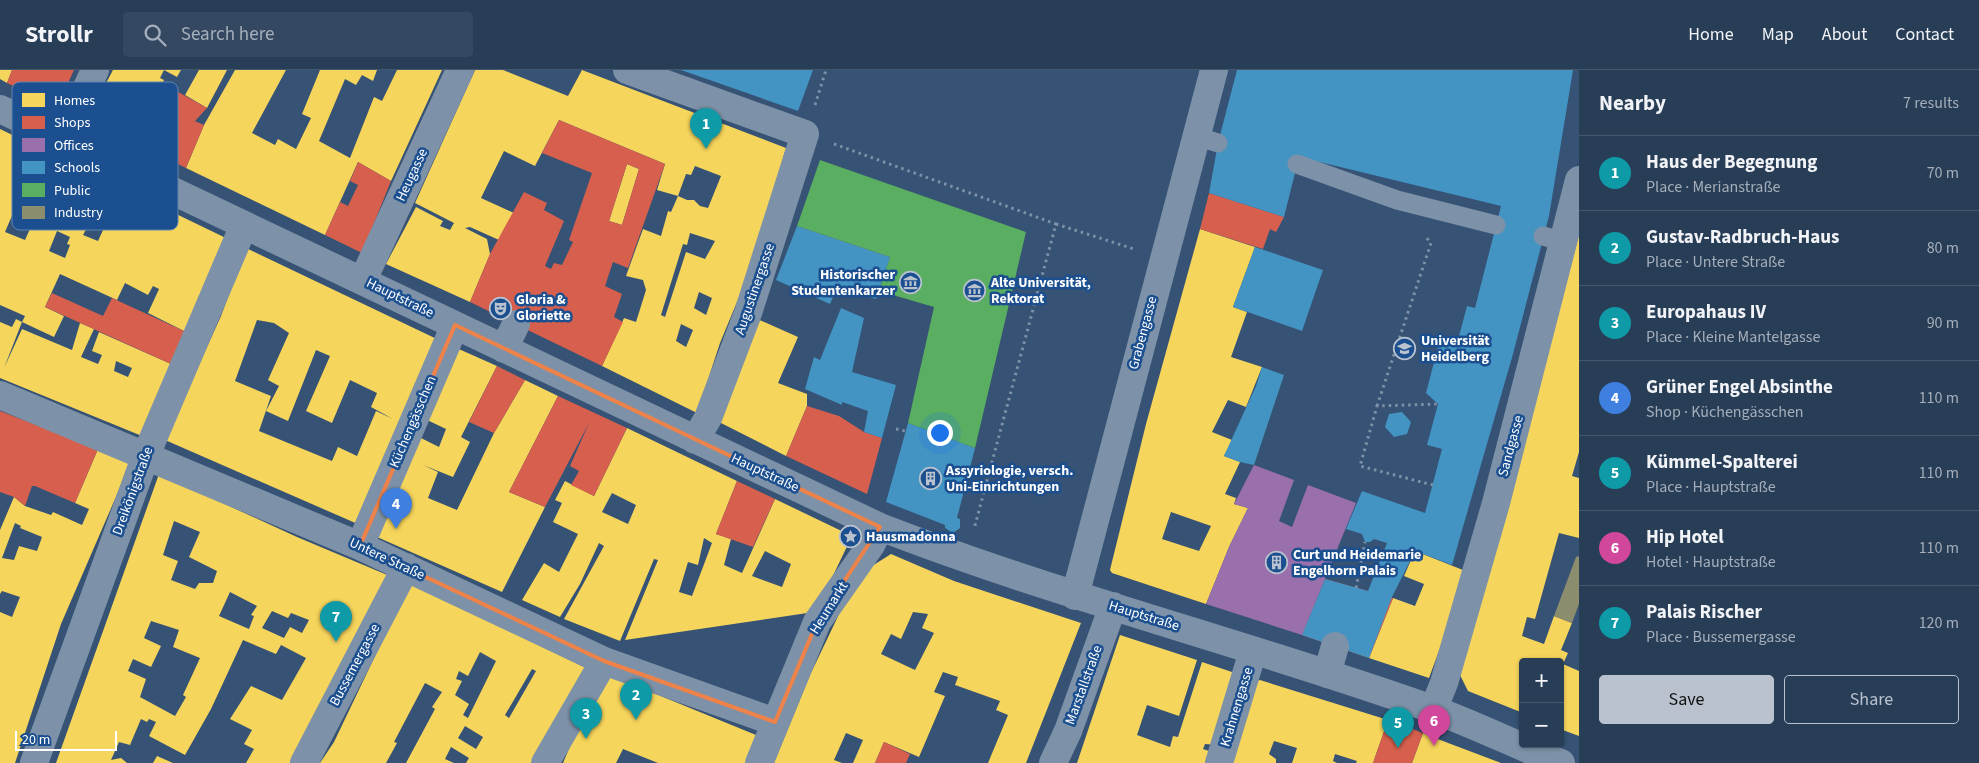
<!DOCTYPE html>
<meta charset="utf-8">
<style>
:root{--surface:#283e57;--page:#344961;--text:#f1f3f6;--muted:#a5aeba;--line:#44576d;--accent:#b9c2ce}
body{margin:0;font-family:"Source Sans 3",sans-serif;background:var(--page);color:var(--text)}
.controls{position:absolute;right:15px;bottom:15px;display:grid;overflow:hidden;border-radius:5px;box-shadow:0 1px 4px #0004}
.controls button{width:45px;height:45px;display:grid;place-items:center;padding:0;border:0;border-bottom:1px solid var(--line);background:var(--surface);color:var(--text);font:25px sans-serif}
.scale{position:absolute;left:15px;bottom:12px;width:102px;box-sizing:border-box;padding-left:5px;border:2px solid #fff;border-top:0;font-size:14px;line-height:18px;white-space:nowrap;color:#fff;-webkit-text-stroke:4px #1b4f8f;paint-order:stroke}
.you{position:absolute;left:939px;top:362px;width:18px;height:18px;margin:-12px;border:4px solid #fff;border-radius:50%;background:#1a73e8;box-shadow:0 0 0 8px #1a73e833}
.badge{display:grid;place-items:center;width:32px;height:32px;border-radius:50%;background:var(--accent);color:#fff;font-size:16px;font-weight:700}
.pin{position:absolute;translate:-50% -41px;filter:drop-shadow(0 1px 2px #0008)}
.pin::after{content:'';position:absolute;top:26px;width:18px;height:15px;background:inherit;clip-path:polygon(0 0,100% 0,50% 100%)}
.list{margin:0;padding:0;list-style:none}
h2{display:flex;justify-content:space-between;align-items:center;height:65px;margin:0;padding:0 20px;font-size:21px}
h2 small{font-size:16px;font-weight:400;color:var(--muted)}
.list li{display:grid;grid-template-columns:32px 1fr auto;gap:15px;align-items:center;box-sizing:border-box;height:75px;padding:0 20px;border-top:1px solid var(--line)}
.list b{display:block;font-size:19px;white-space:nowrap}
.list p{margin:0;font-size:16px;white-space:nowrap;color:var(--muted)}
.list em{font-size:16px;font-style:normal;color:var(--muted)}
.actions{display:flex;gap:10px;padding:15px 20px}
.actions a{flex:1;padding:11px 0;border:1px solid var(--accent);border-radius:5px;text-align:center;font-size:18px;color:var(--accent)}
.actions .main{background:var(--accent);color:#111}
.icon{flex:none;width:28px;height:28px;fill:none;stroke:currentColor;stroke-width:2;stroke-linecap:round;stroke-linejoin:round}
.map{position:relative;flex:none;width:1579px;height:693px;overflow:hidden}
header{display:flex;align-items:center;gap:30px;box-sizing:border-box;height:70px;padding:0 25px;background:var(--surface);border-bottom:1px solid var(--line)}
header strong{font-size:24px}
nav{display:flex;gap:28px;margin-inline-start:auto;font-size:18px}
.search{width:350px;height:45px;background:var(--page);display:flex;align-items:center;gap:12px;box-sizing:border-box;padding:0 18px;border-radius:5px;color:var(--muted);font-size:19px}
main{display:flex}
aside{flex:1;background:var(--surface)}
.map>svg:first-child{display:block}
</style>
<header>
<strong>Strollr</strong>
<div class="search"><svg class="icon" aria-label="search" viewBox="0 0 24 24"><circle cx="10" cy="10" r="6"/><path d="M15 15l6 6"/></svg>Search here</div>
<nav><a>Home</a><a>Map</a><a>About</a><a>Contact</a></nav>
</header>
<main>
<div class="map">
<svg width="1579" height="693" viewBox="0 0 1579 693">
<rect width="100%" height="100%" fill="#365274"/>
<path fill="#f6d55c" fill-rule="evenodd" d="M0,0H12L7,13L0,9Z
M113,0H181L177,7L164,0L160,8L164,10L158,23L166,27L140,75L123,67L138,36L104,17Z
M199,0H227L207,38L185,25Z
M235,0H286L252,63L275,75L278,69L296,79L311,48L302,44L320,0H377L373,11L362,5L356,15L345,9L319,71L350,88L374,27L382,31L397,0H442L391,111L358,92L325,165L186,98L204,55Z
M475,0H503L568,26L582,0L786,78L751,198L720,273L697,343L602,296L624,248L636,252L646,220L643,210L626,206L643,159L661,166L668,141L671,142L678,126L657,120L665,94L559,50L535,96L504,81L481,128L514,143L499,170L470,157L465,158L487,169L490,184L470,232L386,194L416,137L443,151L440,156L450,160L454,153L415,133ZM695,96L721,106L708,138L700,136L694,130H687L678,126L686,104L691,105ZM690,163L715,171L705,189L686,182L665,247L661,245L683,174L687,175ZM699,222L712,228L706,245L694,238ZM681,254L693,260L686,277L676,271Z
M0,59L228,169L186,262L148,243L159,219L153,216L148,225L125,213L117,230L60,204L45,237L64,246L54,267L22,252L25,246L0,235ZM21,136L37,143L25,170L5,162L14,141L18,143ZM90,152L104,158L98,171L83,165ZM57,161L70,167L67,174L70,175L65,188L49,181Z
M627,94L639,99L622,155L609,151Z
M1200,159L1255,177L1233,237L1247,242L1231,287L1262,297L1246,337L1228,330L1212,362L1232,370L1224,386L1240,392L1225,424L1236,428L1234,434L1248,438L1229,477L1206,534L1112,503L1110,500L1146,354ZM1171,442L1211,456L1199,481L1162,469Z
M1579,165V382L1572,406L1579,408V468L1559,463L1535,549L1527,547L1522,566L1544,574L1554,546L1572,553L1561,580L1568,583L1563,594L1579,601V666L1560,659V592H1523V643L1468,621L1460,605Z
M246,178L441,271L360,455L165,370L221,246ZM257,250L274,253L289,263L268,310L279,316L266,341L288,351L316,280L330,286L306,341L332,353L350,310L377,323L371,337L393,349L376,341L357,386L338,377L332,391L259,361L271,326L235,311Z
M755,248L798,267L778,313L807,324V336L786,386L719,352Z
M16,249L22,252L4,298L22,259L72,280L80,253L94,259L81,287L98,294L102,285L92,281L99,262L171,294L142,366L0,308V252L12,257ZM116,291L132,298L128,307L114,301Z
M452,276L497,296L461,367L470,372L453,407L423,395L438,402L428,428L457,440L494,363L525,310L558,326L509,422L545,437L502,522L377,467L419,367L439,377L446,359L423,348Z
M627,358L737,411L716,464L731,469L724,495L742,503L775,429L852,466L817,539L814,542L625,570L658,490L654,489L620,571L564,549L604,476L599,473L580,514L560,547L522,530L544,493L559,502L578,464L553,452L562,433L555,430L565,411L594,426ZM612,423L636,435L628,454L602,442ZM704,468L712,473L692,526L679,522L688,492L698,495ZM765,481L791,494L782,517L752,506Z
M98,379L131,392L61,554L15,693H0V542L12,547L20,527L2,521L0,524V460L14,427L25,436L51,445L53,442L82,455L89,439L75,433ZM15,453L21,456L20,458L42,467L37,481L19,476L14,490L2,488Z
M159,404L297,467L392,507L294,693H246L254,679L244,674L252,660L230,649L251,616L282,630L306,588L281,575L276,584L243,570L211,639L185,685L149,666L156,652L149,649L147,652L141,649L130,675L119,672L111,690L121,688L127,693H56ZM174,451L200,462L189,487L217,501L213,513H199L195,519L171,510L178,491L163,485ZM230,522L257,536L251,545L254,546L249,559L219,546ZM272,541L288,548L291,543L309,550L302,563L290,557L284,568L262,558ZM151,551L179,560L173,577L200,588L183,625L186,627L175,646L140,627L146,609L128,601L133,589L151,597L161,576L144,568Z
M1415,481L1468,502L1429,608L1369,588L1393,528L1415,536L1424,514L1404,506Z
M891,484L954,511L1081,553L1026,693H988L1008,645L996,640L1000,631L955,615L958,607L943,602L934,622L945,626L919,687L884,672L875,693H853L863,670L846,663L834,690L842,693H774L810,605L841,540L872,496ZM913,542L928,544L922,558L934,563L915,600L881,584L891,564L901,569Z
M410,513L590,600L535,693H466L469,688L451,677L445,689L454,693H406L435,639L432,637L442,622L425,613L394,672L397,673L386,693H320L334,672ZM480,582L496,591L468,648L463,645L469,634L455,625L462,611L456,609L459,601L468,606ZM532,599L536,601L509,648L505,645ZM465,656L483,667L476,679L458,668Z
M1120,565L1197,590L1179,646L1147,635L1137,665L1170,677L1173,666L1178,667L1202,592L1238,604L1217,675L1205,674L1203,679L1209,681L1205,693H1077Z
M607,604L756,665L746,693H658L623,679L616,693H563L577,660Z
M1260,610L1388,650L1373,693H1356L1357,691L1335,684L1333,691L1337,693H1292L1297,678L1274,671L1269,684L1276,689V693H1226L1254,612Z
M1423,663L1435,668L1501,693H1412Z
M157,686L173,693H153Z"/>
<path fill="#d6604d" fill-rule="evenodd" d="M12,0H74L57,37L7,13Z
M171,18L207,38L195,51L204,55L186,98L140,75Z
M559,50L665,94L628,198L613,192L605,216L622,224L614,247L623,252L602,296L470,232L490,184L524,122L547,133L544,140L564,151L545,196L551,199L554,193L562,195L573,172L569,170L592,103L542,83ZM627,94L639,99L622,155L609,151Z
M358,92L391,111L362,183L325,165L340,132L348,136L358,115L350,111Z
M1209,123L1284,147L1276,162L1270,159L1263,179L1200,159Z
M52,223L103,246L112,228L186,262L171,294L45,237Z
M497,296L525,310L494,363L469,352Z
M558,326L627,358L594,426L571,415L579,401L570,396L589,353L545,437L509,422Z
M807,336L839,346L864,362L882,368L867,424L786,386Z
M0,341L98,379L75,433L35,416H32L25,436L14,427L0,422Z
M737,411L775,429L753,477L716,464Z
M1325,509L1393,528L1369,588L1302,565Z
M1388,650L1423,663L1412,693H1373Z
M884,672L910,684L906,693H875Z"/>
<path fill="#9970ab" d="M1254,395L1294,410L1279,451L1292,457L1308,415L1356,433L1302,565L1206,534L1229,477L1248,438L1234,434Z"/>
<path fill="#4393c3" d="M681,0H813L798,41Z
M1237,0H1573L1549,146L1513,284L1452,495L1415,481L1392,527L1369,588L1302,565L1325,509L1368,521L1387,473L1374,469L1370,472H1365L1362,464L1346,459L1362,421L1425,443L1442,379L1427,375L1438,334L1426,323L1441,265L1458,270L1467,236L1475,238L1501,136L1299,87L1284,147L1209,123L1218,73Z
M797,156L890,187L876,229L837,218L830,234L776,210Z
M1255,177L1323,200L1302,261L1233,237Z
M841,238L864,248L852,302L896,315L882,368L864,362L868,341L842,332V335L805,319L814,287L820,290Z
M1262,297L1284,305L1254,395L1240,392L1224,386L1256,316Z
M1402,342L1411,352L1407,364L1394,367L1385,357L1389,344Z
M908,353L975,378L957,448L960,449V458L953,463L945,458V455L886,432Z"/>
<path fill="#5aae61" d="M820,90L1026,162L975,378L908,353L934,237L879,221L890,187L797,156Z"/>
<path fill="#8c8c6e" d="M1579,486V534L1572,553L1554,546L1576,487Z"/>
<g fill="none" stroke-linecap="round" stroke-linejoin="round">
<path stroke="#7d92a8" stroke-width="3" stroke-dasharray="2.5 4" stroke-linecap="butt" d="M815,35L826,0
M834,74L1056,154L974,459
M1056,154L1134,179
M1377,336L1431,173L1425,166
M896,359L905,361
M1433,415L1360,396L1377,336L1438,334
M1356,518L1365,472"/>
<path stroke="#7d92a8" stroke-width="19" d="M1196,66L1218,73
M1297,94L1397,130L1496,155
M1543,166L1565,172"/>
<path stroke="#7d92a8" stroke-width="28" d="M627,0L805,64L748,243L708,348L695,370
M0,39L880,457C1061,527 1249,574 1432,639C1476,655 1518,676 1561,693
M63,69L95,0
M363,210L460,0
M504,279L516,254
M0,325L360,476L604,591L775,652
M360,476L455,255
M1075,526L1214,0
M1327,604L1335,576
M1433,640L1444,613L1496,433L1579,110
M34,693L146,385L244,155
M304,693L406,497
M545,693L604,591
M759,693L817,552L871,475L880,457
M1053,693L1068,661L1113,536
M1219,693L1253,581"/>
</g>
<path fill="none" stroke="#ee8249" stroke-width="4" stroke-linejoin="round" d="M455,255L880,457L817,552L775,652L604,591L360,476Z"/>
<defs>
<symbol id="museum-ring" viewBox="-11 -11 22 22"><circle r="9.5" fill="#1b4f8f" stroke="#b9c2ce" stroke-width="1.5"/><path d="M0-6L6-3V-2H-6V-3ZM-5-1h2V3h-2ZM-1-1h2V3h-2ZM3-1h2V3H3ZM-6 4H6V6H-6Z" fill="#b9c2ce"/></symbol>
<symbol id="theatre-ring" viewBox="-11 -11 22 22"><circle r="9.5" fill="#1b4f8f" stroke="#b9c2ce" stroke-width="1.5"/><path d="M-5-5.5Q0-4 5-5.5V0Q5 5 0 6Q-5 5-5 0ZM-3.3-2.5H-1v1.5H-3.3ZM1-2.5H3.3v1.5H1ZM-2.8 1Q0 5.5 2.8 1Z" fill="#b9c2ce"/></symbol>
<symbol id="university-ring" viewBox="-11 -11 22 22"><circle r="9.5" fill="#1b4f8f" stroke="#b9c2ce" stroke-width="1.5"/><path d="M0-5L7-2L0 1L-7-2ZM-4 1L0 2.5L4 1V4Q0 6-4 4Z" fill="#b9c2ce"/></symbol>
<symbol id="building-ring" viewBox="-11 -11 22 22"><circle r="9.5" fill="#1b4f8f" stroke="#b9c2ce" stroke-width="1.5"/><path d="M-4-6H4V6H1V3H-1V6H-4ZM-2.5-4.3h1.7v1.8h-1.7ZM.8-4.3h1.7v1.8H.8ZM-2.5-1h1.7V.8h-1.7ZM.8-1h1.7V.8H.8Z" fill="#b9c2ce"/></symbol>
<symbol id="sight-ring" viewBox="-11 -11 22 22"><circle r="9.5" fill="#1b4f8f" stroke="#b9c2ce" stroke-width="1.5"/><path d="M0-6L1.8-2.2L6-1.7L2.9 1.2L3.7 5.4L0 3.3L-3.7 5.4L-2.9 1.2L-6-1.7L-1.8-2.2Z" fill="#b9c2ce"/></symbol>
</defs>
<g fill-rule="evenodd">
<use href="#museum-ring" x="898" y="200" width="25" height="25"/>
<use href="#museum-ring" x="962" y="208" width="25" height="25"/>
<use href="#theatre-ring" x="488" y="226" width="25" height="25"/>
<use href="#university-ring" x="1392" y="266" width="25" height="25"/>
<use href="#building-ring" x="918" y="396" width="25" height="25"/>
<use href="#sight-ring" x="838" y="454" width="25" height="25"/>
<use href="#building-ring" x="1264" y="480" width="25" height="25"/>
</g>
<g text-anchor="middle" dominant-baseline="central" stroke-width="5" stroke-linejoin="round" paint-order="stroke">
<g font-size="14" fill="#fff" stroke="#1b4f8f">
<text transform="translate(412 105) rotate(-65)">Heugasse</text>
<text transform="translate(755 219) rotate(-71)">Augustinergasse</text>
<text transform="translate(400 228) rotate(26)">Hauptstraße</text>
<text transform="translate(1143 263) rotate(-75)">Grabengasse</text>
<text transform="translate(413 352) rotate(-67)">Küchengässchen</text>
<text transform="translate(1511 376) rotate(-75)">Sandgasse</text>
<text transform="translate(765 403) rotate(25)">Hauptstraße</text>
<text transform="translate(133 421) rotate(-70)">Dreikönigstraße</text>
<text transform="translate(387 489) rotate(25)">Untere Straße</text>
<text transform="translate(829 538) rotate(-58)">Heumarkt</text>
<text transform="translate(1144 546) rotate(17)">Hauptstraße</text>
<text transform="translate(355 595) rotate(-62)">Bussemergasse</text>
<text transform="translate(1084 615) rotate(-70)">Marstallstraße</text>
<text transform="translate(1237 637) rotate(-73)">Krahnengasse</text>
</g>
<g font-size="14" font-weight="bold" fill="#fff" stroke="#1b4f8f" text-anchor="start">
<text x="895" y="205" text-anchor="end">Historischer<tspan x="895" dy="16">Studentenkarzer</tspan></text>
<text x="991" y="213">Alte Universität,<tspan x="991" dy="16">Rektorat</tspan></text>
<text x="516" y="230">Gloria &amp;<tspan x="516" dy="16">Gloriette</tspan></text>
<text x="1421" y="271">Universität<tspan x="1421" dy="16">Heidelberg</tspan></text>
<text x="946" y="401">Assyriologie, versch.<tspan x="946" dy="16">Uni-Einrichtungen</tspan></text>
<text x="866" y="467">Hausmadonna</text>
<text x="1293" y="485">Curt und Heidemarie<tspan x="1293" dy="16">Engelhorn Palais</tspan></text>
</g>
</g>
<rect x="12" y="12" width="166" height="148" rx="8" fill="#1b4f8f" stroke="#5f84b1" stroke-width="1"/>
<rect x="22" y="23" width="23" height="14" fill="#f6d55c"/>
<rect x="22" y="46" width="23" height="13" fill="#d6604d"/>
<rect x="22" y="68" width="23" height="14" fill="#9970ab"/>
<rect x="22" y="91" width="23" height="13" fill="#4393c3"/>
<rect x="22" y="113" width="23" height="14" fill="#5aae61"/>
<rect x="22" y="136" width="23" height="13" fill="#8c8c6e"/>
<g font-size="14" fill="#fff">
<text x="54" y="35">Homes</text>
<text x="54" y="57">Shops</text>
<text x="54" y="80">Offices</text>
<text x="54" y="102">Schools</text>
<text x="54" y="125">Public</text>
<text x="54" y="147">Industry</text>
</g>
</svg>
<div class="controls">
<button>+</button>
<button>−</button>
</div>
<div class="scale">20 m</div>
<div class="you"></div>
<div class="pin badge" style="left:706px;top:79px;background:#0f9aa8">1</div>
<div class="pin badge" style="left:636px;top:650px;background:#0f9aa8">2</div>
<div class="pin badge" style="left:586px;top:669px;background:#0f9aa8">3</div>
<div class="pin badge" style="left:396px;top:459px;background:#3f7fe0">4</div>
<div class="pin badge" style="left:1398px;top:678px;background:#0f9aa8">5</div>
<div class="pin badge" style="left:1434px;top:676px;background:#d1479c">6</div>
<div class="pin badge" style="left:336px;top:572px;background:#0f9aa8">7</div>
</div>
<aside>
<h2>Nearby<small>7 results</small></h2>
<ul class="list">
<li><span class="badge" style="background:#0f9aa8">1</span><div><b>Haus der Begegnung</b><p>Place · Merianstraße</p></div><em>70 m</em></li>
<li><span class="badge" style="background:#0f9aa8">2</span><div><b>Gustav-Radbruch-Haus</b><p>Place · Untere Straße</p></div><em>80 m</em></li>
<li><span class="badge" style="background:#0f9aa8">3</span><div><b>Europahaus IV</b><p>Place · Kleine Mantelgasse</p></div><em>90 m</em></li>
<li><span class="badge" style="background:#3f7fe0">4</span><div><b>Grüner Engel Absinthe</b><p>Shop · Küchengässchen</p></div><em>110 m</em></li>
<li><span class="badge" style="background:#0f9aa8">5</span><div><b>Kümmel-Spalterei</b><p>Place · Hauptstraße</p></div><em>110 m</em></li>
<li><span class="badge" style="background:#d1479c">6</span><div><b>Hip Hotel</b><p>Hotel · Hauptstraße</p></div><em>110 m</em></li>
<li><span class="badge" style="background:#0f9aa8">7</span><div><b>Palais Rischer</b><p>Place · Bussemergasse</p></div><em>120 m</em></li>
</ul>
<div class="actions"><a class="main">Save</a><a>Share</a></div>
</aside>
</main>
